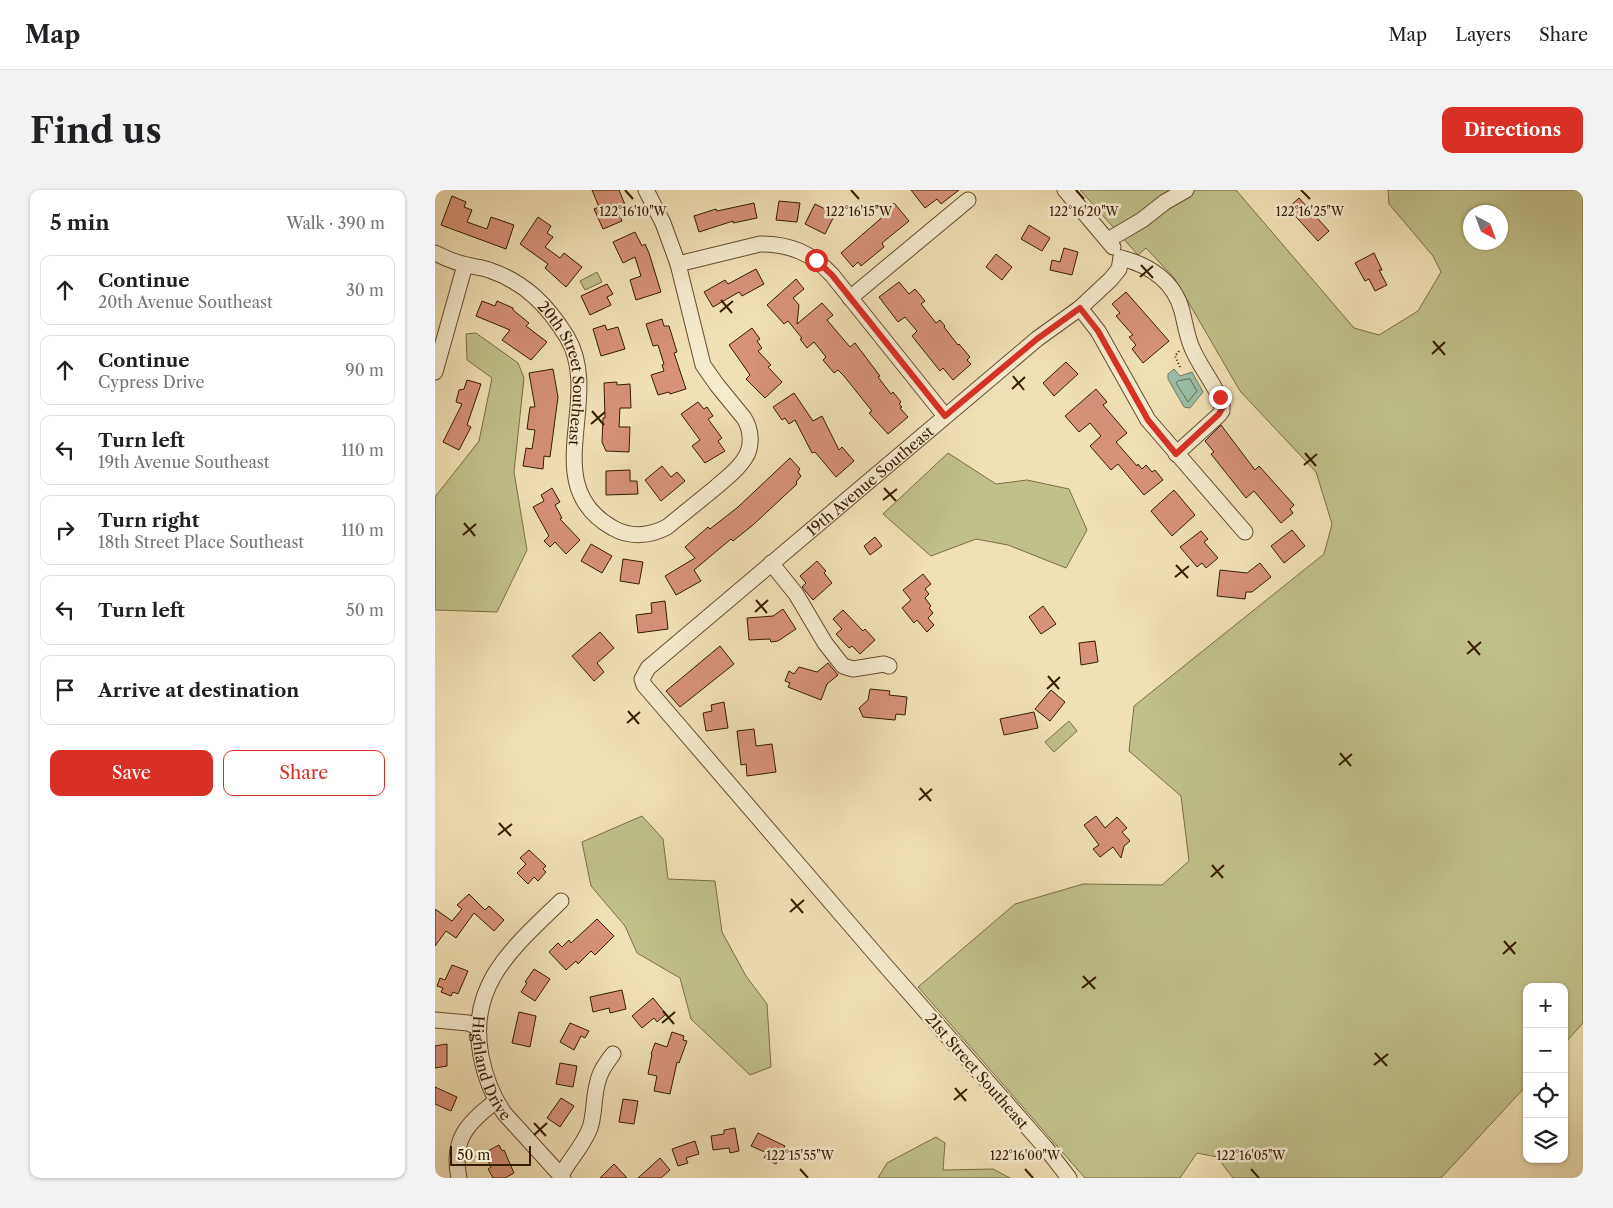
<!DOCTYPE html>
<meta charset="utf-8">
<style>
:root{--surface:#fff;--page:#f2f2f2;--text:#202124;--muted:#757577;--line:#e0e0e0;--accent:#d93025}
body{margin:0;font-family:"Libre Caslon Text",serif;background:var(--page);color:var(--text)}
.controls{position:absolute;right:15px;bottom:15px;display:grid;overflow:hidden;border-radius:10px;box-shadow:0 1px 4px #0004}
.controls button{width:45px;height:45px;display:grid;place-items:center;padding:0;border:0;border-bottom:1px solid var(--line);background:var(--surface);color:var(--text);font:25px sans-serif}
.compass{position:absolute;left:1028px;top:15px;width:45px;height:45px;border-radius:50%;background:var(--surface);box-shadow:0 1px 4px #0004;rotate:139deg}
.scale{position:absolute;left:15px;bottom:12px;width:81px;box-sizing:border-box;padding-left:5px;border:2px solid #371d00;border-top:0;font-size:14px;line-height:18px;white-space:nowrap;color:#371d00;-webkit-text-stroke:4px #f5ecce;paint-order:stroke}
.stop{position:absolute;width:15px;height:15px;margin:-11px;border:4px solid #d93025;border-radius:50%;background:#fff}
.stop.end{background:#d93025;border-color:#fff;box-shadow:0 1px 5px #0008}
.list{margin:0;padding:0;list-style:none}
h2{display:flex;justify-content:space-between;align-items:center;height:65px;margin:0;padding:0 20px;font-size:21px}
h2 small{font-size:16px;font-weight:400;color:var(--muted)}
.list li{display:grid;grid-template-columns:32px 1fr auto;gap:15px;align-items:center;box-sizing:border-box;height:70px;margin:0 10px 10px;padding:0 10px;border:1px solid var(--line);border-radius:10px}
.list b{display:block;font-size:19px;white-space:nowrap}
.list p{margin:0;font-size:16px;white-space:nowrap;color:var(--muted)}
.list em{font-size:16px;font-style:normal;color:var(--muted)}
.actions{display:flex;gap:10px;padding:15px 20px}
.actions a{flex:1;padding:11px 0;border:1px solid var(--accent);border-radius:10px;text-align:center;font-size:18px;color:var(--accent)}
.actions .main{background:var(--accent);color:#fff}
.icon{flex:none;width:28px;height:28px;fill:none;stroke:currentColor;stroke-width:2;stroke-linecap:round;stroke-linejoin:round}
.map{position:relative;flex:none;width:1148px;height:988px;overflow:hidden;border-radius:10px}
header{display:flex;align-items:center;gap:30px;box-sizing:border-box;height:70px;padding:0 25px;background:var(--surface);border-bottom:1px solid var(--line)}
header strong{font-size:24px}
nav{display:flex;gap:28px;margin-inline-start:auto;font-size:18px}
.intro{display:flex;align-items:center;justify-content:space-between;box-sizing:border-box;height:120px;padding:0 30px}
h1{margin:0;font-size:35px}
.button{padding:12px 22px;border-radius:10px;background:var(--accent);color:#fff;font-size:18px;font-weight:700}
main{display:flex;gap:30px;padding:0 30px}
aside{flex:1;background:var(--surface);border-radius:10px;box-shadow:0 1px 4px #0004}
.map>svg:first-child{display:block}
</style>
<header>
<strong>Map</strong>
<nav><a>Map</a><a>Layers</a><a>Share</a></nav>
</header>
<div class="intro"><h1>Find us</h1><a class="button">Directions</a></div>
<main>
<aside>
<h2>5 min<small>Walk · 390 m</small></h2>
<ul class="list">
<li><svg class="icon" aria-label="ahead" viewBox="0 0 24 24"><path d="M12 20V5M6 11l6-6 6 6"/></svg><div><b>Continue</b><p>20th Avenue Southeast</p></div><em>30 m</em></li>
<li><svg class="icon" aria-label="ahead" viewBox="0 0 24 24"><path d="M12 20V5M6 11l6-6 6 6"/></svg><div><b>Continue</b><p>Cypress Drive</p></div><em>90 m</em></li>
<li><svg class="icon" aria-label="left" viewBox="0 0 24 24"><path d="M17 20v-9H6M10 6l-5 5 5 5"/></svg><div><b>Turn left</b><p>19th Avenue Southeast</p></div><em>110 m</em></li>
<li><svg class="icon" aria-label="right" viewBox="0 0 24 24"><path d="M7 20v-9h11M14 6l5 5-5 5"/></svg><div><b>Turn right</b><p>18th Street Place Southeast</p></div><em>110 m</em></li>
<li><svg class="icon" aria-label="left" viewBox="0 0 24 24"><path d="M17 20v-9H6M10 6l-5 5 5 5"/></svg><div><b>Turn left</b></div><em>50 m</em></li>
<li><svg class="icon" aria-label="arrive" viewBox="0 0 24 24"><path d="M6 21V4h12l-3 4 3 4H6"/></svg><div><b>Arrive at destination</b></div></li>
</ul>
<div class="actions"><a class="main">Save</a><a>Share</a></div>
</aside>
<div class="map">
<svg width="1148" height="988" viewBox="0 0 1148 988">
<rect width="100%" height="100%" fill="#f0e1b4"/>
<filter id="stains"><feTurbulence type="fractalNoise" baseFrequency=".004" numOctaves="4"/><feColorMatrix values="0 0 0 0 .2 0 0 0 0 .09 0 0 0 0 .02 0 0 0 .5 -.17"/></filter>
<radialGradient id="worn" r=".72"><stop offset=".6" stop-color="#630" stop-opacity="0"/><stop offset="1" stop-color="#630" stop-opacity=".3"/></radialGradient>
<path fill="#c0c189" stroke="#7c6f44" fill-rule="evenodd" d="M645,0H801L919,138L944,145L983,121L1006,82L998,66L954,14L953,0H1148V833L1129,854V797H1092V895L1006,988H798L782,967L762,963L745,988H650L483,797L580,714L648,694L727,695L754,671L746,606L694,561L699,516L889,364L897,334L881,282L805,201L740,89L711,58L703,65ZM1036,22H1066V52H1036Z
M162,82L167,92L150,100L145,91Z
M41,143L83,173L89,188L79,282L92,360L62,422L0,420V307L44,251L57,188L32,170L31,144Z
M513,263L561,294L592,290L634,299L652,340L631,378L573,355L541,349L496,366L448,324Z
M634,531L642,541L619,562L610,552Z
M207,626L228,649L233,689L280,691L287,742L311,786L332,814L336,877L315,885L256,829L245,788L202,763L190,736L156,696L147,652Z
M501,947L510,953L508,980L558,979L575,988H443L452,973Z"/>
<path fill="#9bbea9" stroke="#737e65" d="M739,179L745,186L757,182L768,202L755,218L749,217L733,189V184Z"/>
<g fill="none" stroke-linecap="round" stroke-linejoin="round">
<path stroke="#696e54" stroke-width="1" d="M755,189L762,201L753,212L741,193L743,191Z"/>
</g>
<path fill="#d79278" stroke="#371d00" d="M157,0H184L191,17L183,20L187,31L168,39L159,19L164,17Z
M476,0H524L506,14L502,9L490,18Z
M17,6L31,12L29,17L37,20L32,32L52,39L56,27L79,35L71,59L6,35Z
M864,8L894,41L883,51L853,18Z
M344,11L365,13L362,32L341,30Z
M319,13L322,28L298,33V31L264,42L259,26L281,19L282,21Z
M459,13L474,31L447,53L449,57L426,76L423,72L418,77L406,63L451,24L449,22Z
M380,14L400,24L390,44L370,34Z
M103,27L116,36L112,43L118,47L110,57L125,68L129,63L147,77L131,97L110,78L113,74L85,54Z
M594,35L615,48L607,61L586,49Z
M200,42L207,56L210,54L214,63L226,102L201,110L195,90L206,86L200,67L188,73L178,52Z
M629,58L643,62L637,85L615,80L617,70L625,72Z
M939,63L947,80H944L952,95L940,101L934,89L930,91L920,73Z
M561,64L577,77L567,90L551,77Z
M321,79L329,94L307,106L304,102L278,117L269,102L290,90L293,94Z
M361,89L369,99L358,108L364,115L362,134L387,113L398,125L392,130L415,157L420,153L445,186L443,187L456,204L458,202L466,212L464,214L467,217L465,218L473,227L453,244L434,223L437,221L409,186L403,180L399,183L388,170L391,167L379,152L372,158L365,149L367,148L353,131L349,134L332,115Z
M464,92L474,104L480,99L490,111L486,114L501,133L505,130L510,136L509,137L523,155L524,154L535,167L532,170L536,174L518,190L508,178L505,181L477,146L482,141L470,127L463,132L444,107Z
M172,94L178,104L172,107L176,115L155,125L146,106Z
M691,102L734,151L708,173L697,159L701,155L694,147L698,145L681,126L685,123L677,114Z
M47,111L60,116L62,111L78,118V120L94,133L91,136L112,152L96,170L67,150L75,140L41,126Z
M227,129L229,136H234L242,162L239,163L251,199L235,204L234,202L223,205L216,185L229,181L227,175L229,174L223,155L218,156L211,134Z
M170,135L172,140L183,137L190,159L166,166L158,139Z
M317,138L325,149L322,151L327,158L323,161L336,175L333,177L347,192L330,208L311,189L315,185L294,155Z
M631,172L643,184L619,206L608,193Z
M118,179L123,207L115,267L109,266L108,279L88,276L91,258L97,259L100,240L92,239L95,217H100L94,183Z
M32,190L46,194L32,235L36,237L24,260L8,252L27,214L21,212L24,200L29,199Z
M182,192V195L195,194L196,218H185L184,237H195L194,262L171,261L167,252L168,228H170L169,193Z
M661,199L672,212L668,215L692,243L681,252L702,276L703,274L707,279L711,275L717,282L720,280L728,290L709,305L683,274L676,280L655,256L666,246L655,233L644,242L630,226Z
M359,203L378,231L387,226L404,260L407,257L419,271L401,287L380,262L377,263L360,230L354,234L350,228L347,230L338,217Z
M263,212L269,219L272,217L278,226L273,229L287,248L283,251L290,261L270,273L257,256L265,250L246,224Z
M786,235L820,280L824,276L859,315L855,319L858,323L846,333L819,301L811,308L776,264L779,262L770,251Z
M355,268L365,279L363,282L366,286L361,292L362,294L318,335L298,351L296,349L259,380L266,391L241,405L230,386L260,368L250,357L273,337L275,339L303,317Z
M227,276L236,287L242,282L250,291L226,311L210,290Z
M195,280V291H202L203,304L171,305V281Z
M117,298L125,312L120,315L127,328L125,329L145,350L131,364L120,352L115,357L109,351L114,346L98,317L109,311L106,305Z
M739,300L760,325L737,346L716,321Z
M857,340L870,356L849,373L836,356Z
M766,341L773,349L769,352L783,368L771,378L767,373L762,377L745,357Z
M440,347L447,356L435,365L429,356Z
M156,354L177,366L167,383L146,371Z
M188,369L208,372L204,394L185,391Z
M382,371L391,381L389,383L397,393L378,410L367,397L371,393L365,386Z
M825,373L836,387L817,402H811L810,409L782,406L785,380L812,383Z
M488,384L496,394L490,399L494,404L490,408L496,416L494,418L498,423L493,428L499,435L492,442L482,430L479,433L467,418L476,410L468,400Z
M230,411L233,439L203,443L201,425L217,423L216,413Z
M608,416L621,434L606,444L594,427Z
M348,419L361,439L343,451L336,452L335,449L314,450L312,428L338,426Z
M408,420L428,441L430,439L440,450L425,464L417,456L414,458L401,444L407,439L398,429Z
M165,442L179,458L162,473L169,482L159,491L137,466Z
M660,451L663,472L646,475L644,453Z
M285,456L299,474L245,517L231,501Z
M393,473L403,485L392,494L386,510L353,497L355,493L350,491L354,481L359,484L364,477L382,482Z
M435,499L455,501L454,505L472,507L470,525L461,524L460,530L428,527L424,518L433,510Z
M616,500L630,512L615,531L600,519Z
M289,512L293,538L271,541L268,523L277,521L276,515Z
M599,522L603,538L569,545L565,529Z
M319,539L321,556L337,554L341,582L312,586L311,574L306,575L302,541Z
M661,626L670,638L682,627L692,638L687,642L695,651L689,656L686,668L678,657L665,667L658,659L664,655L649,635Z
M94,660L111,676L108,679L111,682L103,691L99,687L93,694L82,683L91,674L85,668Z
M34,704L50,720L54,716L69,730L59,741L39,723L21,748L11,741L0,756V719L17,731L27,719L22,715Z
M162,729L179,746L160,765L156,761L143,774L141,771L131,780L114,762L123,753L127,757L134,750L136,753Z
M17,775L33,781L23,804L18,802L16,806L6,802L8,798L2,796L5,788L10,790Z
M99,779L115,789L100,811L86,802L92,793L90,792Z
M187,800L191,819L175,823L174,818L158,822L155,807Z
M218,808L231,824L222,832L219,828L207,838L197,826Z
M84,822L101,826L95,857L77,853Z
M135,833L154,841L150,848L146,846L139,860L125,852Z
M237,842L249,846L248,850L252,851L244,873L242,872L235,904L219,901L222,886L213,884L217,864H216L220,853L232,857Z
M12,854V876L0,878V856Z
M125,873L142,876L138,897L121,894Z
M0,897L22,907L16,921L0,914Z
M126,908L139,916L125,937L112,928Z
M188,909L203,911L199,934L184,932Z
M300,938L304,961L295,963L294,958L278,960L276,946L289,944V940Z
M323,943L350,956L341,974L329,968L332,963L316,956Z
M260,951L264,964L251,968L253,973L243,976L237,959Z
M64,955L67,961L69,960L79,983L70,988H58L53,979L56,977L49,963Z
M225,968L235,980L226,988H203Z
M179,974L192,988H165Z"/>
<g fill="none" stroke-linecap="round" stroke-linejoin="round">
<defs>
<g id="minor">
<path d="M630,0L678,57"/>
<path d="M673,50L707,30L730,12L751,0"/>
<path id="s1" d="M0,63C10,68 21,73 32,75C39,77 47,77 54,80C90,92 113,116 132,147C169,209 101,295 178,338C195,348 215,346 232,337C248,324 264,311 280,298C290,289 303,280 310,268C318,256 316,239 309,228L282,195L268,175L243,74L228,33L211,0"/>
<path d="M686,68C714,75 739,91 747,121C750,133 752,147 757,158C765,177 779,193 787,213V221L784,225L741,264"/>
<path d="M243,74L325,54C355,54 377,63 397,85L510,226"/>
<path d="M415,108L533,10"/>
<path d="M645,118L663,141L713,230L810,342"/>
<path d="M0,182L30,75"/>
<path d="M336,373L361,404L390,453L408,476L418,479L449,474L454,476"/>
<path id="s2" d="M126,711C79,757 32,794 46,866C50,887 56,904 69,923L128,988"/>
<path d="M0,830L33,833L43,837"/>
<path d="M126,985C135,969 148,956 155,938C160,923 158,907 163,891C165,881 172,872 178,864"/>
<path d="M24,988C16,950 32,933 61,911"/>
<path id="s3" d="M634,988L610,957L449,774L209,495L207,489L213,478L602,149L645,118L676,89L684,79L686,68"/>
</g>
</defs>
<use href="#minor" stroke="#654e2d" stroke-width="17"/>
<path stroke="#371d00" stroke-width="2" stroke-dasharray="1 2.5" stroke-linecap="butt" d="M744,161L740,166L745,177"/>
<use href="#minor" stroke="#f5ecce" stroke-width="15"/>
</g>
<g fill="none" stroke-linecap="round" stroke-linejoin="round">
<path stroke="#d93025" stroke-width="6" d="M381,70L397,85L510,226L602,149L645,118L663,141L713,230L741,264L784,224L788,217L785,207"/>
</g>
<path fill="none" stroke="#371d00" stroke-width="2" d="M190,0L198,9M416,0L424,9M641,0L649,9M866,0L875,9M706,75L718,88M705,87L718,76M286,110L297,123M285,122L298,111M998,151L1010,165M997,164L1010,152M578,186L589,200M577,199L590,187M157,221L169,235M156,234L170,222M870,263L881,276M869,275L882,264M449,298L461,311M448,310L462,299M29,333L40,346M28,345L41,334M741,375L753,388M740,387L754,376M321,410L332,423M320,422L333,410M1033,451L1045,465M1032,464L1046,452M613,486L624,499M612,499L625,487M193,521L204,534M192,533L205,522M905,563L916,576M904,575L917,564M485,598L496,611M484,610L497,599M64,633L76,646M63,645L77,634M777,675L788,688M776,687L789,675M356,709L368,723M355,722L369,710M1069,751L1080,764M1068,764L1081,752M648,786L660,799M647,798L661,787M228,821L239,834M227,833L240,822M940,863L952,876M939,875L953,864M520,898L531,911M519,910L532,899M99,933L111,946M99,945L112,933M365,979L373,988M590,979L598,988M816,979L824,988"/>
<g text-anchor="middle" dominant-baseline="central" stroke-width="5" stroke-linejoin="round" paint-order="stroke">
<g font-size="15" fill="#371d00" stroke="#f5ecce">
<text stroke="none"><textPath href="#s1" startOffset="196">20th Street Southeast</textPath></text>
<text stroke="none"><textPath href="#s3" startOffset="960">19th Avenue Southeast</textPath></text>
<text stroke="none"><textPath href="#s2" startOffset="198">Highland Drive</textPath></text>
<text transform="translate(542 881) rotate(49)">21st Street Southeast</text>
</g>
</g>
<g font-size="12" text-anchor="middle" fill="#371d00" stroke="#f5ecce" stroke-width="5" stroke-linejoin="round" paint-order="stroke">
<text x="198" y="26">122°16'10"W</text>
<text x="424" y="26">122°16'15"W</text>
<text x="649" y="26">122°16'20"W</text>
<text x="875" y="26">122°16'25"W</text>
<text x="365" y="970">122°15'55"W</text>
<text x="590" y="970">122°16'00"W</text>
<text x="816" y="970">122°16'05"W</text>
</g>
<rect width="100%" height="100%" filter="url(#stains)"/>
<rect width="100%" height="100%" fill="url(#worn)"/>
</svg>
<div class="controls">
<button>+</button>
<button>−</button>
<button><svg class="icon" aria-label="locate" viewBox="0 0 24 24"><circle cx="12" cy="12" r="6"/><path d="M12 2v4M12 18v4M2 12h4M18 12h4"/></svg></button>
<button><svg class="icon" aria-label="layers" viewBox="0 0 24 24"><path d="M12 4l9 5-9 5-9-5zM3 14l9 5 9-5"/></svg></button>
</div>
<svg class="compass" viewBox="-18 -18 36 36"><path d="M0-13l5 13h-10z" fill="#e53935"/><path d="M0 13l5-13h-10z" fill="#757577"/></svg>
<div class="scale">50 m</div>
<div class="stop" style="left:381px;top:70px"></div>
<div class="stop end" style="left:785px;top:207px"></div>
</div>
</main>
